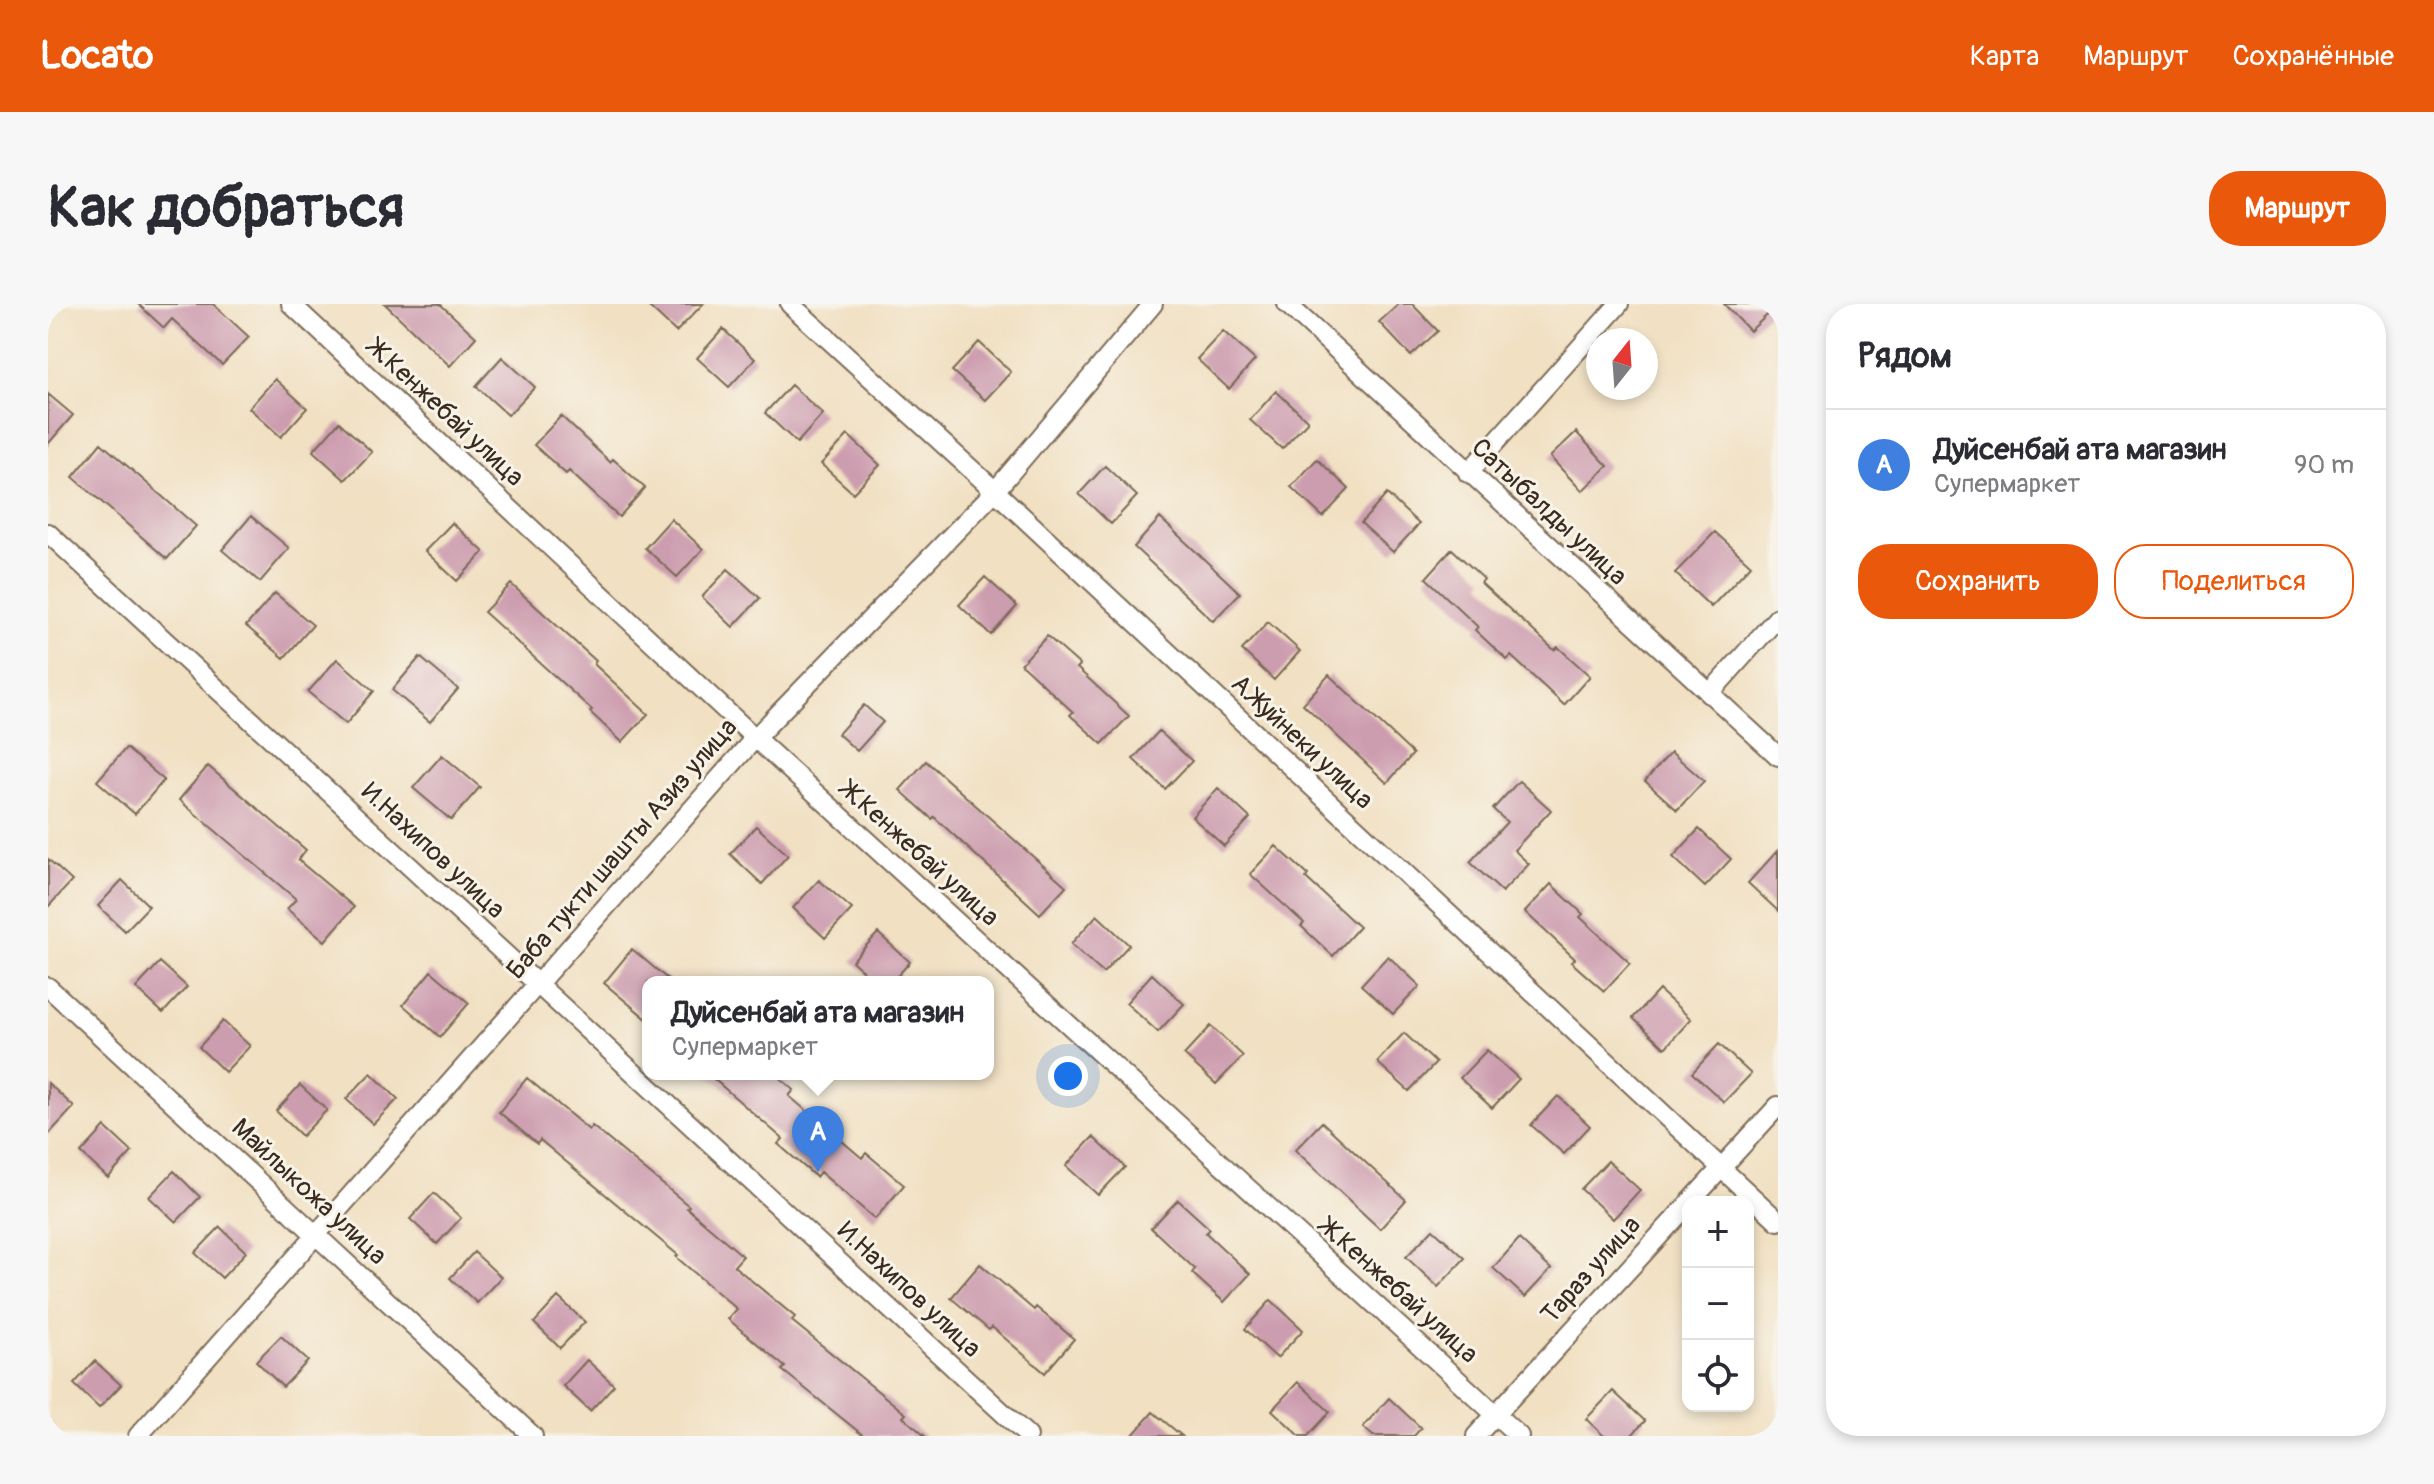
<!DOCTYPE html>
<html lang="ru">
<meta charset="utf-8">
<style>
:root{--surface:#fff;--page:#f7f7f7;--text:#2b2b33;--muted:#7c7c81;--line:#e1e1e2;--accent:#ea580c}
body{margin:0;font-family:Pangolin,sans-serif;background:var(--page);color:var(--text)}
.controls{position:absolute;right:24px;bottom:24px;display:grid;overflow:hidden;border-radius:16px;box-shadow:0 4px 12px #0003}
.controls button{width:72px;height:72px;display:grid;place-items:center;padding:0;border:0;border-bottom:2px solid var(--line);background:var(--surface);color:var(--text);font:40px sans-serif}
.compass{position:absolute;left:1538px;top:24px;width:72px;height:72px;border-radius:50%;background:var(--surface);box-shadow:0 4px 12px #0003;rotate:17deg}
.you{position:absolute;left:1020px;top:772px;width:28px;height:28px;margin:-20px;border:6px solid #fff;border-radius:50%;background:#1a73e8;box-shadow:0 0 0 12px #1a73e833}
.badge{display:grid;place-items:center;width:52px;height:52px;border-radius:50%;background:var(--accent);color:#fff;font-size:26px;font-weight:700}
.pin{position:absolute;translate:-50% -66px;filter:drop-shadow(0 2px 4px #0008)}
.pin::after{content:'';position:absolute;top:42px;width:28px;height:24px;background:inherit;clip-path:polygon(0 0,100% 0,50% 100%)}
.popup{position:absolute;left:594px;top:672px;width:352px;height:104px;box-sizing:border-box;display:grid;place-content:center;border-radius:16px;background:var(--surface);filter:drop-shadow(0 2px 6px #0005);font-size:26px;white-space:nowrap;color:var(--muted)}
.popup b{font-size:30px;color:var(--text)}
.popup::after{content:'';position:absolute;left:50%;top:100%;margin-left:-16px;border:16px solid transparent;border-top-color:var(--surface)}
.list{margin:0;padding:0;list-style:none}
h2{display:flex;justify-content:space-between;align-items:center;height:104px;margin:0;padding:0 32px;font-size:34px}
h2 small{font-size:26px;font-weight:400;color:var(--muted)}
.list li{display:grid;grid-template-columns:52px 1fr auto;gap:24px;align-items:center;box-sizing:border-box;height:112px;padding:0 32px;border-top:2px solid var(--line)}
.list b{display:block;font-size:30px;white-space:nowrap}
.list p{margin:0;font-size:26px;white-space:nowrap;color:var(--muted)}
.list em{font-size:26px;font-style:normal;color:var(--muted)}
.actions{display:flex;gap:16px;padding:24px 32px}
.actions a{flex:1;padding:18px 0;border:2px solid var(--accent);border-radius:32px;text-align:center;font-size:28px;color:var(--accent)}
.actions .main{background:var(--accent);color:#fff}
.icon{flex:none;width:44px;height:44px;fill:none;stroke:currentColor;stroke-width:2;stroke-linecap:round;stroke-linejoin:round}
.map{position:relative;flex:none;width:1730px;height:1132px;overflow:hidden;border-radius:32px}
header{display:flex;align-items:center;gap:48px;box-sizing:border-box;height:112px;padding:0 40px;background:var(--accent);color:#fff}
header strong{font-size:38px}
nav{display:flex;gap:44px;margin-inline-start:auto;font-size:28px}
.intro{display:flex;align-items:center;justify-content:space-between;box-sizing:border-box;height:192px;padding:0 48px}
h1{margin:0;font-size:56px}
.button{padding:20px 36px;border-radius:32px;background:var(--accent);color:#fff;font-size:28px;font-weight:700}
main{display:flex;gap:48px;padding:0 48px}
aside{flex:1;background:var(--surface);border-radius:32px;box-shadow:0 4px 12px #0003}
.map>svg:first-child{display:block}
</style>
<header>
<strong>Locato</strong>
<nav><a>Карта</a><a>Маршрут</a><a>Сохранённые</a></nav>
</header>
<div class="intro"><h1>Как добраться</h1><a class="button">Маршрут</a></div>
<main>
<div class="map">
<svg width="1730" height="1132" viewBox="0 0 1730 1132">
<rect width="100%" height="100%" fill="#f7f3e8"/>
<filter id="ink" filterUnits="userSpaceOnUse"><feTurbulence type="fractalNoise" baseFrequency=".0125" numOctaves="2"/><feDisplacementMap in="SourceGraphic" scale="16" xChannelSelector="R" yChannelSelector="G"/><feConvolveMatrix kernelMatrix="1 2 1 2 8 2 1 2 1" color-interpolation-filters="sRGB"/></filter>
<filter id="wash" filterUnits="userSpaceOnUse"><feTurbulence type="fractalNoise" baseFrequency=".006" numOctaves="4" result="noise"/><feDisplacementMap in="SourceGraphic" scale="32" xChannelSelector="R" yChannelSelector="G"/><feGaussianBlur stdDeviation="1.8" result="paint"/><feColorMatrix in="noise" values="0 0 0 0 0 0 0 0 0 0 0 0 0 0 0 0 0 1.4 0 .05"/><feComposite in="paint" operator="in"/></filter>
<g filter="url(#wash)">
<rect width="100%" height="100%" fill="#f1e0c2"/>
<g id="blocks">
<path fill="#cc9caf" d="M90,0H165L201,33L174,61L124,15L116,24Z
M337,0H392L428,33L402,62Z
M598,0H655L628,28Z
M1351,0H1364L1390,27L1363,52L1331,18Z
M1676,0H1730V1L1702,27Z
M675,25L707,55L681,83L649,54Z
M1175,27L1207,56L1181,85L1149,55Z
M931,38L963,68L937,96L904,67Z
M454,53L487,83L460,111L428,82Z
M227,75L259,104L233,133L201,104Z
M743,81L775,110L749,139L717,109Z
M1228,87L1260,117L1234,145L1202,116Z
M0,90L25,111L0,140Z
M513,112L562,158L565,155L597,184L571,213L521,167L518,170L486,141Z
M291,118L324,148L297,176L265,147Z
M1528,128L1560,162L1534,187L1502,153Z
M800,131L832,161L805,189L773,160Z
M53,139L148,222L119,255L25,173Z
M1269,155L1301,185L1275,213L1243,183Z
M1057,162L1089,192L1063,220L1031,190Z
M1339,190L1371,220L1345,248L1313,219Z
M203,212L241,244L212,278L174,246Z
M1112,214L1192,289L1165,317L1086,243Z
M623,215L655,245L629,273L597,244Z
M404,219L436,248L409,277L377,247Z
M1667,228L1703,261L1663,303L1627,269Z
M1404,245L1436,275L1433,279L1506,346L1510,343L1542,372L1516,401L1463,352L1459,356L1427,326L1430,323L1378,274Z
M680,265L712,294L685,323L654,293Z
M937,273L969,302L943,331L911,301Z
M463,280L548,357L546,360L600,410L574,438L542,408L544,406L436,308Z
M227,289L265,321L236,354L198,322Z
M1220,318L1252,347L1226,376L1194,346Z
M999,332L1032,361L1029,364L1081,412L1054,440L1022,411L1025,408L973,360Z
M372,353L410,385L382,418L344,386Z
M289,355L326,387L298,420L260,388Z
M1281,371L1365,450L1339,479L1255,400Z
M816,401L835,418L809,447L790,430Z
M1111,427L1144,457L1117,485L1085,455Z
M78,444L116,476L87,510L49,477Z
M1623,448L1656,477L1629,506L1597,477Z
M394,451L432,483L403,516L365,484Z
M878,457L1018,582L992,610L886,513L884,515L852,486Z
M160,462L258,546L250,556L306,603L277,637L239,605L248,595L131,496Z
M1471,477L1503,506L1466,546L1481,560L1454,588L1422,558L1459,518L1445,505Z
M1170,484L1202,514L1176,542L1144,513Z
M708,522L740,551L714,580L682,550Z
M1651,525L1683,555L1657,583L1625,553Z
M1228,542L1260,571L1258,574L1311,623L1285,652L1253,622L1256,619L1202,570Z
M1730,546V607L1700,579Z
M0,555L24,577L0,603Z
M74,576L101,602L77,627L50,602Z
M771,576L804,605L777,634L745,604Z
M1503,580L1535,610L1532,613L1582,659L1556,687L1523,658L1527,655L1477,608Z
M1049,611L1081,641L1055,669L1023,640Z
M830,629L862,658L844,678H827L804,657Z
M584,645L623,678H600V716L556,679Z
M1340,652L1372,682L1345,710L1313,681Z
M112,658L139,683L115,709L88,684Z
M383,667L421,699L392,733L355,701Z
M1104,670L1136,700L1110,728L1078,699Z
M1611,686L1643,715L1617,744L1585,714Z
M175,717L202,742L177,768L151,743Z
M1163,722L1195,752L1168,780L1136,751Z
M1356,729L1388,759L1361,787L1329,758Z
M1671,740L1703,770L1676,798L1644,769Z
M1439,746L1471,775L1444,804L1412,774Z
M323,769L350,795L325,820L298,795Z
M660,770H727L746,786L741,792L814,854L818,849L856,881L827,915L772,868L768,873L730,840L735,835Z
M479,774L541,826L544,822L641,902L639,904L695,952L686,962L747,1013L744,1017L858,1110L855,1113L877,1132H816L734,1066L737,1063L680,1015L689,1005L628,953L630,951L492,836L489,840L451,808Z
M0,779L26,803L0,831Z
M252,781L279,806L254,832L228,807Z
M1510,792L1542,822L1516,850L1483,821Z
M1274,818L1358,896L1332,925L1247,846Z
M57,823L84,848L60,874L33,849Z
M1045,833L1077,863L1050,891L1018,862Z
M1560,857L1592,886L1565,915L1533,885Z
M126,867L152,893L128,918L101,893Z
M386,889L413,914L389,940L362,915Z
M1130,896L1162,925L1158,929L1202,970L1176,998L1144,969L1147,965L1103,924Z
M172,923L198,948L174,974L147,949Z
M1385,925L1417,954L1390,983L1358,953Z
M1471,935L1503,965L1477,993L1445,964Z
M426,948L453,973L429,999L402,974Z
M932,960L986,1006L988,1003L1026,1035L997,1069L944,1023L941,1026L903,994Z
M510,993L537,1018L512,1044L486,1019Z
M1223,996L1255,1026L1229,1054L1197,1025Z
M233,1032L260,1057L235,1083L208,1057Z
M539,1056L566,1081L542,1107L515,1082Z
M47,1057L73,1081L51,1104L26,1080Z
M1250,1078L1282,1108L1260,1132H1252L1224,1106Z
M1565,1087L1597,1117L1583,1132H1556L1538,1115Z
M1341,1094L1373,1124L1366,1132H1325L1315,1123Z
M1105,1108L1134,1132H1084Z"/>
</g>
</g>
<g filter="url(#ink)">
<use href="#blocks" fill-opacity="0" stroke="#7b6a57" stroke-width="2"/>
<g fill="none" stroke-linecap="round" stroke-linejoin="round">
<defs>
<path id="minor" d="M243,0L707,434L1471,1132
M742,0L947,187L1730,917
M1239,0L1730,452
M1420,169L1571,0
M0,229L980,1132
M1661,390L1730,313
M0,683L485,1132
M90,1132L707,434L947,187L1105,0
M1428,1132L1730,802"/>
</defs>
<use href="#minor" stroke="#7b6a57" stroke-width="22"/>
<use href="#minor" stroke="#fff" stroke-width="18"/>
</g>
</g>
<g text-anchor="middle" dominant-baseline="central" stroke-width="6" stroke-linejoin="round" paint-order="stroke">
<g font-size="26" fill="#3b2a1e" stroke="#f7f3e8">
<text transform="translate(398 109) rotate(43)">Ж.Кенжебай улица</text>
<text transform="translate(1501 208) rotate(43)">Сатыбалды улица</text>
<text transform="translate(1254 438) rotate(43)">А.Жуйнеки улица</text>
<text transform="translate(574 545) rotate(-49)">Баба тукти шашты Азиз улица</text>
<text transform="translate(385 547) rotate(43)">И.Нахипов улица</text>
<text transform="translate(872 550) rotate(42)">Ж.Кенжебай улица</text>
<text transform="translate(261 888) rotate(43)">Майлыкожа улица</text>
<text transform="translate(1543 966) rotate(-48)">Тараз улица</text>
<text transform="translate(861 986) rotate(43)">И.Нахипов улица</text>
<text transform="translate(1351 987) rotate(42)">Ж.Кенжебай улица</text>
</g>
</g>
</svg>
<div class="controls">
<button>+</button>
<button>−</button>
<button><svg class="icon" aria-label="locate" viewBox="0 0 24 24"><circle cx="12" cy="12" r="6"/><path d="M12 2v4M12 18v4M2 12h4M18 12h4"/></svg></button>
</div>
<svg class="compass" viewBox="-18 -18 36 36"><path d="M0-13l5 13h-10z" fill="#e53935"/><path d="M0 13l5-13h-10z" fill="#7c7c81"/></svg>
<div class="you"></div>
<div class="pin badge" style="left:770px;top:868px;background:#3f7fe0">A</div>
<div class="popup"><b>Дуйсенбай ата магазин</b>Супермаркет</div>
</div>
<aside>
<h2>Рядом<small></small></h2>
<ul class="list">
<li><span class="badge" style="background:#3f7fe0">A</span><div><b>Дуйсенбай ата магазин</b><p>Супермаркет</p></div><em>90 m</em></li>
</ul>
<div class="actions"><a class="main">Сохранить</a><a>Поделиться</a></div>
</aside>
</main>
